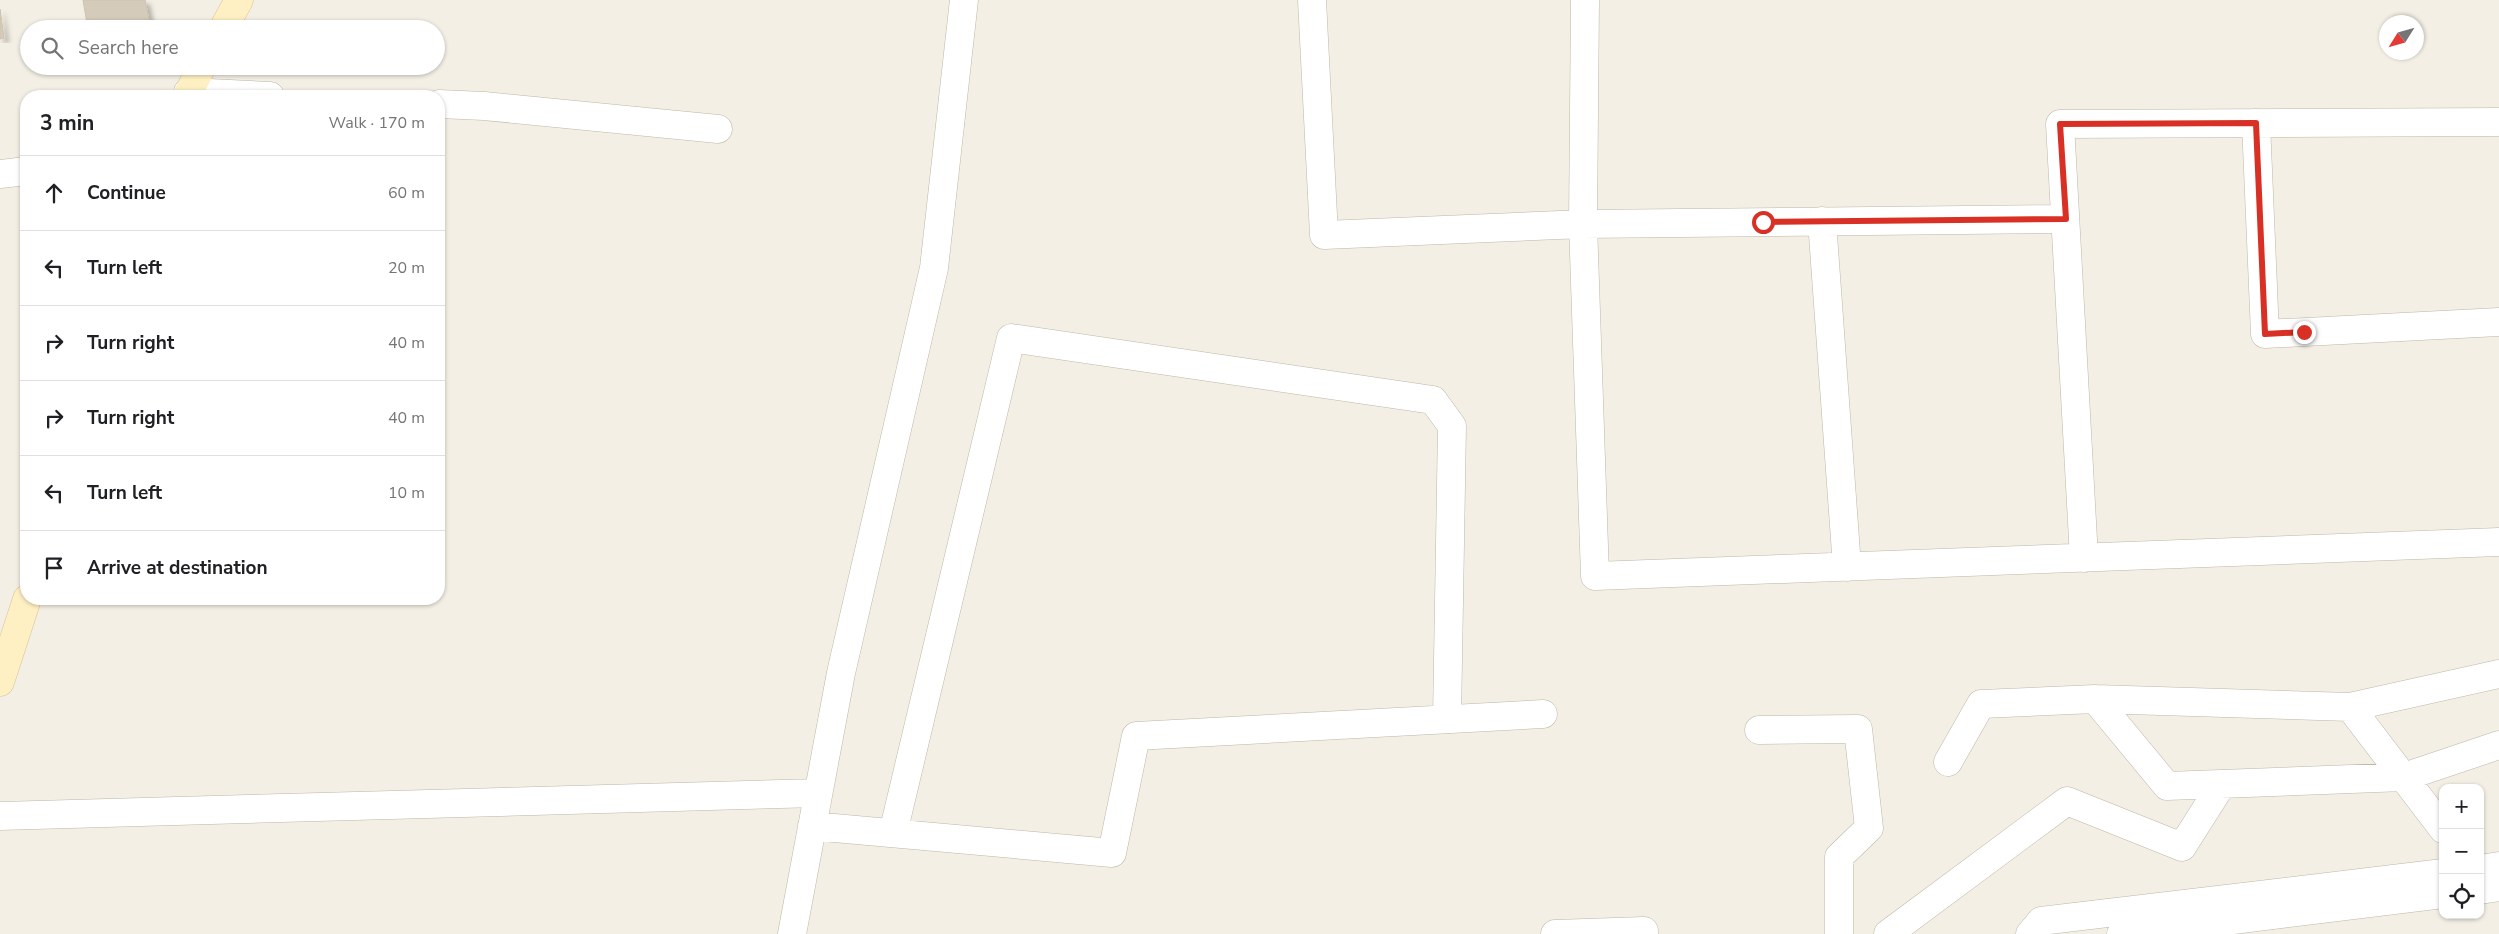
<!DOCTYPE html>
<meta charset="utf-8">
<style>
:root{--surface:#fff;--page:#f6f6f6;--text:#202124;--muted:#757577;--line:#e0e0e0}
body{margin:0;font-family:"Nunito Sans",sans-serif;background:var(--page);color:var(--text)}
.controls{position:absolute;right:15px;bottom:15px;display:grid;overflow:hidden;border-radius:10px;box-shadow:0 1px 4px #0004}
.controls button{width:45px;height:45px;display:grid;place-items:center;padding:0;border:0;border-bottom:1px solid var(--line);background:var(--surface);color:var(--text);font:25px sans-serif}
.compass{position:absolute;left:2379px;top:15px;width:45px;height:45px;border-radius:50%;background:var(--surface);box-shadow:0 1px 4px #0004;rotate:233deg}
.stop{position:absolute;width:15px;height:15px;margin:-11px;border:4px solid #d93025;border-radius:50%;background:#fff}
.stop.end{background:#d93025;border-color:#fff;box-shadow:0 1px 5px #0008}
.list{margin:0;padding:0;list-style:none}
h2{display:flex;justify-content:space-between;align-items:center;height:65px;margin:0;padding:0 20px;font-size:21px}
h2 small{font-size:16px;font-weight:400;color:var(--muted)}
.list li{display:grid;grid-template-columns:32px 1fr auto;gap:15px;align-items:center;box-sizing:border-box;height:75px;padding:0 20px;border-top:1px solid var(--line)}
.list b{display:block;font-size:19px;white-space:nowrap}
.list em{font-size:16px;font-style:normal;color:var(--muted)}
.icon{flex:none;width:28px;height:28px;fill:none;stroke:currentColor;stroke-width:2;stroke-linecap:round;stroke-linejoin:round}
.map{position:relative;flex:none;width:2499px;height:934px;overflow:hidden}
.search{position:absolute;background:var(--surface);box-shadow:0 1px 4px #0004;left:20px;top:20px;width:425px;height:55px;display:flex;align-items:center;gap:12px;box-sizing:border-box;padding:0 18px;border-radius:28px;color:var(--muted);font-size:19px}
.panel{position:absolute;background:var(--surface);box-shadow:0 1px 4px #0004;left:20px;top:90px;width:425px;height:515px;border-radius:20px}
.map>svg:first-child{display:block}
</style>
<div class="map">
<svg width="2499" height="934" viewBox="0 0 2499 934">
<defs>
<filter id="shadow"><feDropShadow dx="4.5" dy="4.5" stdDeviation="2.5" flood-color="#0004"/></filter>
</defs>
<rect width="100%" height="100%" fill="#f3efe5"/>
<path fill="#d5cbba" stroke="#d0c2ad" filter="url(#shadow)" d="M83,0H145L149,20L88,29Z
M0,9L4,38L0,39Z"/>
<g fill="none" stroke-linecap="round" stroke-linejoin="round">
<defs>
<path id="street" d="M1312,0L1324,235L1583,224L2065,219
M1585,0L1583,224L1595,576L2499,542
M188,92L270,96
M439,104L484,106L718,129
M2256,123L2265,334L2499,322
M0,174L26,171
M1822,221L1847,567
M2084,558L2060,124L2499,122
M2095,699L2167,786L2404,777L2499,745
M2350,707L2443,829
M1759,730L1858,729L1869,828L1839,857V934
M1948,762L1981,704L2095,699L2350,707L2499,674
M0,816L818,793
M812,826L1112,853L1136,736L1543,714
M893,833L1011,338L1433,400L1452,426L1447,719
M2480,869L2499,866
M2480,890L2499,887
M792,934L841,673L934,268L964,0
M1555,934L1644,931V934
M1888,934L2067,801L2182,847L2222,784
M2030,934L2041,921L2443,873
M2121,934L2443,894"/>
<path id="secondary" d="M223,29L239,0
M187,96L202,66
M0,682L27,599"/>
</defs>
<use href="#street" stroke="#bfb7a7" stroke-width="29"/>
<use href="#secondary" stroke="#d5c393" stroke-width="29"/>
<use href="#street" stroke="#fff" stroke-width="28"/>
<use href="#secondary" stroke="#fff0c3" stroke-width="28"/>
</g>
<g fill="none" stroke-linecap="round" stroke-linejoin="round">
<path stroke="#d93025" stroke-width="6" d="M1763,222L2066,219L2060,124L2256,123L2265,334L2304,332"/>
</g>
</svg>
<div class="controls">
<button>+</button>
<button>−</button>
<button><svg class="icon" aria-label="locate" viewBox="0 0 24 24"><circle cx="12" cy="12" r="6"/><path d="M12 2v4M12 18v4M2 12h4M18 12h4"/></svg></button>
</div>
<svg class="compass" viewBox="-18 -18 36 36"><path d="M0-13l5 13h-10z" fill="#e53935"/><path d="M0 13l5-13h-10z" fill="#757577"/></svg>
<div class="stop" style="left:1763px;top:222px"></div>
<div class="stop end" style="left:2304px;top:332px"></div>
<div class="search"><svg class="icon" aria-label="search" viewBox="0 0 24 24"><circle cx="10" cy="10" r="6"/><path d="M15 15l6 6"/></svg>Search here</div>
<section class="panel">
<h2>3 min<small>Walk · 170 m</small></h2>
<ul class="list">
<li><svg class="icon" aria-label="ahead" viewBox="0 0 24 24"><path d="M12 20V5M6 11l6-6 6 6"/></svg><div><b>Continue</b></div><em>60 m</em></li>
<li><svg class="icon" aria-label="left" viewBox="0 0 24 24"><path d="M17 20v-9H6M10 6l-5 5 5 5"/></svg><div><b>Turn left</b></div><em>20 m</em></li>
<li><svg class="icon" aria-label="right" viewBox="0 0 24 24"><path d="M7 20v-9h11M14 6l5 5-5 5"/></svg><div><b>Turn right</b></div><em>40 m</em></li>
<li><svg class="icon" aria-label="right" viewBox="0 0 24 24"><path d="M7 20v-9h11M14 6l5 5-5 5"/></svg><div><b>Turn right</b></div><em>40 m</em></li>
<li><svg class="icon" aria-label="left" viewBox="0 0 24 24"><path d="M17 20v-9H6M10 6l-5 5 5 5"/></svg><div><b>Turn left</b></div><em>10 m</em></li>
<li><svg class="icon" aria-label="arrive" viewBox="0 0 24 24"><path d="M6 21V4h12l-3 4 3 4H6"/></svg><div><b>Arrive at destination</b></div></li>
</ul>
</section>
</div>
